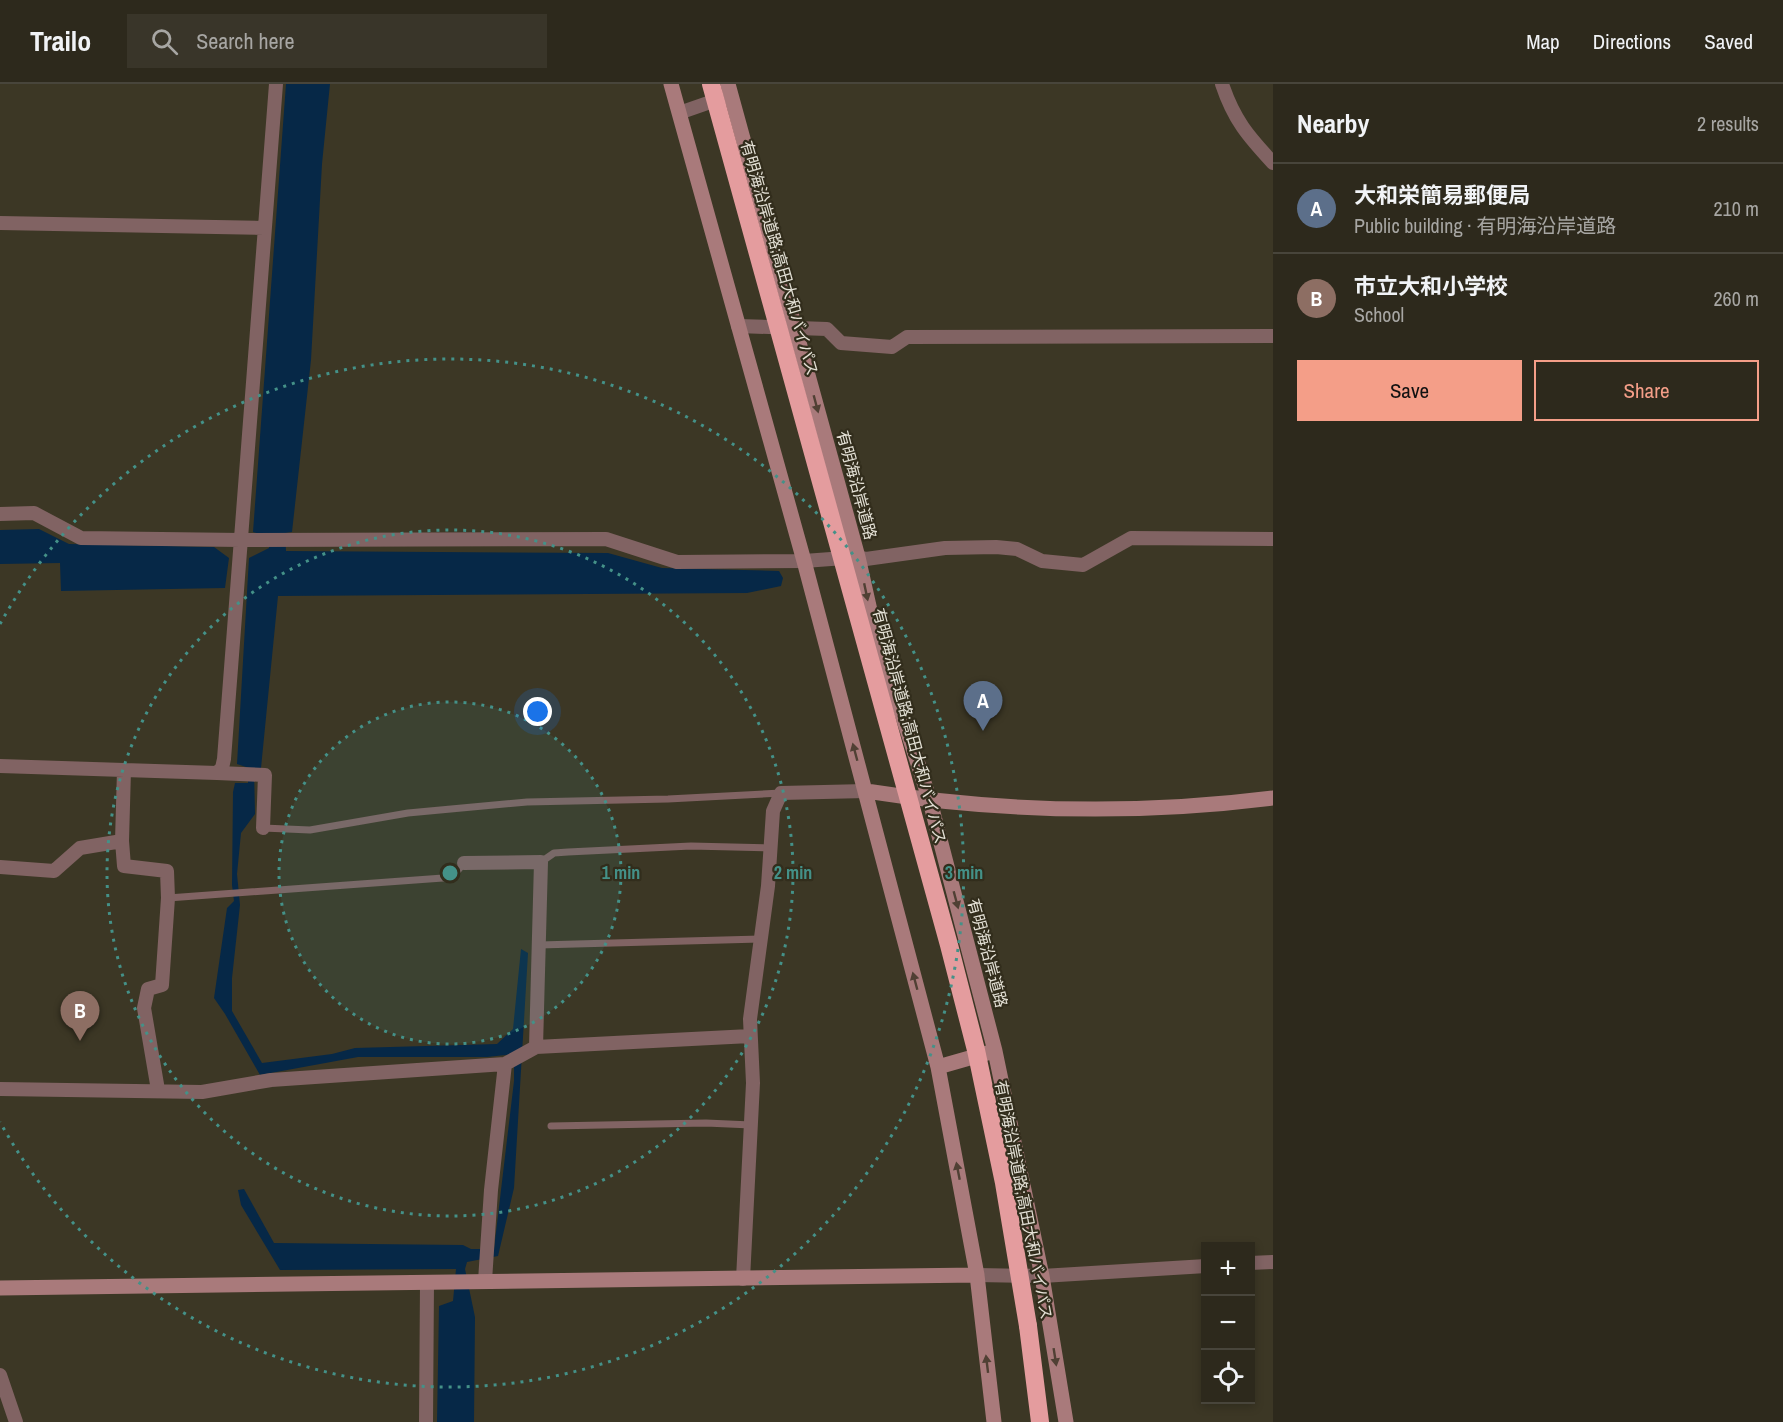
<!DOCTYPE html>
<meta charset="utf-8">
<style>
:root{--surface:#2d291c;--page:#393529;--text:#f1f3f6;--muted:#a7a6a3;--line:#48453b;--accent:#f49e88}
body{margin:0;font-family:"Archivo Narrow","Noto Sans JP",sans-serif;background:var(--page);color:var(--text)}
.controls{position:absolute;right:18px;bottom:18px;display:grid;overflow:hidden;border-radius:0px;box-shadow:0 3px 9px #0003}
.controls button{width:54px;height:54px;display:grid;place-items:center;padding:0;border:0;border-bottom:2px solid var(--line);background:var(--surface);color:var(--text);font:30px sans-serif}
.you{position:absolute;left:538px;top:628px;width:21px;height:21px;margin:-15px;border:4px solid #fff;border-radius:50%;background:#1a73e8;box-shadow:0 0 0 9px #1a73e833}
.badge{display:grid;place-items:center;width:39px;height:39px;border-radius:50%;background:var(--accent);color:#fff;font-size:20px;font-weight:700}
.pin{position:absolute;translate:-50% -50px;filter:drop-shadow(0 2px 3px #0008)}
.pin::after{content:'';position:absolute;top:32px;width:21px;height:18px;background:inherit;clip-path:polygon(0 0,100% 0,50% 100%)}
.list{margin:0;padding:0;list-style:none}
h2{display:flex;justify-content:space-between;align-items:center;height:78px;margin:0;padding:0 24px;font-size:26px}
h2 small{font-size:20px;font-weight:400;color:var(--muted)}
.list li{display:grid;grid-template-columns:39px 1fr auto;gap:18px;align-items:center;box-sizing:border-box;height:90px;padding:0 24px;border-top:2px solid var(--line)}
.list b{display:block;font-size:22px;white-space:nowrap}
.list p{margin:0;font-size:20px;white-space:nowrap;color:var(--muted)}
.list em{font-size:20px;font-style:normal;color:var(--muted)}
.actions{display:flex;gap:12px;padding:18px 24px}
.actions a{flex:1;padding:14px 0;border:2px solid var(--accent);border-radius:0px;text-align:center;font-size:21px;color:var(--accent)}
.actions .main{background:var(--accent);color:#111}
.icon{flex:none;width:33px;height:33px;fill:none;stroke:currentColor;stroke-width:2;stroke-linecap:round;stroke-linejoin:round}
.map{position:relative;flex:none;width:1273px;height:1338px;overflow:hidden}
header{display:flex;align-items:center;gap:36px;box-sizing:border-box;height:84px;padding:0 30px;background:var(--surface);border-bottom:2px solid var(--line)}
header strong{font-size:28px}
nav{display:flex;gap:33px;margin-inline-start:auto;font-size:21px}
.search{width:420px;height:54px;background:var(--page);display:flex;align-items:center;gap:15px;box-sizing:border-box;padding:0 21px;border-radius:0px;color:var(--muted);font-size:22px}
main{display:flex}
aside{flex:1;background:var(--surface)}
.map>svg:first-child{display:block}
</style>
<header>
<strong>Trailo</strong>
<div class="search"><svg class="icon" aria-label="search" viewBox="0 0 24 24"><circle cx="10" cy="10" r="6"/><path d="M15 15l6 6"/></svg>Search here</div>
<nav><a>Map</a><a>Directions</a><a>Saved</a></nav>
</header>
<main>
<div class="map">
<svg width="1273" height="1338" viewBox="0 0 1273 1338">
<rect width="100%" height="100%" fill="#3c3725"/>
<path fill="#062847" d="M286,0H330L322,80L311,276L292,448L285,449L286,467L608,469L662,484L779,487L783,494L781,502L747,509L278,512L261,684L254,686L255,730L241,749L237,790L240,821L232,894V927L262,979L332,970L355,964L497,960L513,945L521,865L528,869L514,1104L498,1172L467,1178L465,1185L475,1233L474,1338H437L439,1222L453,1217L456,1185L280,1186L241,1121L238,1106L244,1105L274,1159L463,1161L471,1165H494L514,997V970L487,973H358L260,991L225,930L214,914L227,824L234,817L232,801L233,708L235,699H248L249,684L237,680L249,474L269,464V453L253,448Z
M39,445L69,460L214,463L229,474L225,504L61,507L60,479L0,480V446Z"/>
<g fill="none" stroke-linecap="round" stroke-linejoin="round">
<path stroke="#816363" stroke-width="7" d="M263,744L310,746L408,729L527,718L668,715L781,709
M541,778L554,769L568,768L691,762L771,764
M168,814L443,794L454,791L464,779
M539,861L760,855
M551,1042L706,1039L751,1041"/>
<path stroke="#816363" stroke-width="14" d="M1222,0C1234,36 1248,52 1273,79
M679,29L722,14
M0,139L264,144
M738,242L827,245L841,259L892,263L907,253L1273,252
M0,430L34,429L81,454L241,456L606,455L677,478L804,477L858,473L866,475L945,464L996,463L1017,465L1042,477L1083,481L1131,454L1273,455
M0,682L217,689L222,684L224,675L276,0
M124,686L122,757L124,782L167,787L168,814L162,901L148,905L144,924L158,1006
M217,689L265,691L263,744
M464,779L541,778L536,963
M0,783L54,787L80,764L122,757
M0,1005L202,1008L271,996L505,980L536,963L750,952
M1250,1179L1273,1178
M977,1191L1042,1192L1206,1182
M743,1195L753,999L750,935L768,802L773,727L781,709L866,707
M485,1197L491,1106L505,980
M0,1291L16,1338
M426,1338L427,1199"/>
<path stroke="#a97a7b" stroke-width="15" d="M671,0L804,477L938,983L977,1191L994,1338
M728,0L858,473L873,540L930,717L995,967L1042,1192L1066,1338
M866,707C1000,728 1138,731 1273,714
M938,983L987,969
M0,1204L977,1191"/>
<path stroke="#e49c9e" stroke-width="18" d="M1028,1242L1040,1338"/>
<path stroke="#e49c9e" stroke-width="18" d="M711,0L949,861L976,966L1004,1099L1028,1242"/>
</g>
<defs><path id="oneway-solid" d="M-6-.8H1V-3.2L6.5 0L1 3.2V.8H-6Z" transform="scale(1.5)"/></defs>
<g fill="#504034">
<use href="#oneway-solid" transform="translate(816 320) rotate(75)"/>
<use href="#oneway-solid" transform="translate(866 508) rotate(78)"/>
<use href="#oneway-solid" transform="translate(855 668) rotate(-105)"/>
<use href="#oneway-solid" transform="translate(956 816) rotate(75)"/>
<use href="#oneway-solid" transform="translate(915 897) rotate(-105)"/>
<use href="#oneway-solid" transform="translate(958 1087) rotate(-101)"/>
<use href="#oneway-solid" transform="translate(1055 1273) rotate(81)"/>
<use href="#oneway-solid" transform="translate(987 1280) rotate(-97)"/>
</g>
<circle cx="450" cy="789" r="171" fill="#449188" fill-opacity=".12"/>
<g fill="none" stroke="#449188" stroke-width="3" stroke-dasharray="3 6">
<circle cx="450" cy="789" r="171"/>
<circle cx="450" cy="789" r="343"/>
<path d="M0 540A514 514 0 1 1 0 1038"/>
</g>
<g text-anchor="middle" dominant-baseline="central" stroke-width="4.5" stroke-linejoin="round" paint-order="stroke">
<g font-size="16" fill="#e4e1d6" stroke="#322d1c">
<text transform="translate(780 174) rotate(74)">有明海沿岸道路;高田大和バイパス</text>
<text transform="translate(857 401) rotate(75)">有明海沿岸道路</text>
<text transform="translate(910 642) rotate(75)">有明海沿岸道路;高田大和バイパス</text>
<text transform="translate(988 869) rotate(75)">有明海沿岸道路</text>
<text transform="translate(1024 1116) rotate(79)">有明海沿岸道路;高田大和バイパス</text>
</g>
</g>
<circle cx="450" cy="789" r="9" fill="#449188" stroke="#322d1c" stroke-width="3"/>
<g font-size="18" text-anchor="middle" font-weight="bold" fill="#449188" stroke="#322d1c" stroke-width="4.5" stroke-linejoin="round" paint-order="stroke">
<text x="621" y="795">1 min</text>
<text x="793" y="795">2 min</text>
<text x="964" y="795">3 min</text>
</g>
</svg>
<div class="controls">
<button>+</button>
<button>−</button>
<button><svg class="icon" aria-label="locate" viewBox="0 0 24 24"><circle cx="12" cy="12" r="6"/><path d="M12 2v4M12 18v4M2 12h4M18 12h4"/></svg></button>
</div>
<div class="you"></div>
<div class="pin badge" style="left:983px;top:647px;background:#5c6f8a">A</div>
<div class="pin badge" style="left:80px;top:957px;background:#8d6e63">B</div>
</div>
<aside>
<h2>Nearby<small>2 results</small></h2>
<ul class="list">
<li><span class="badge" style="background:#5c6f8a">A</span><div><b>大和栄簡易郵便局</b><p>Public building · 有明海沿岸道路</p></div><em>210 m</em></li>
<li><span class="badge" style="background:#8d6e63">B</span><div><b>市立大和小学校</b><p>School</p></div><em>260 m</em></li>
</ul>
<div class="actions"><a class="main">Save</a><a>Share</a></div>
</aside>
</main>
